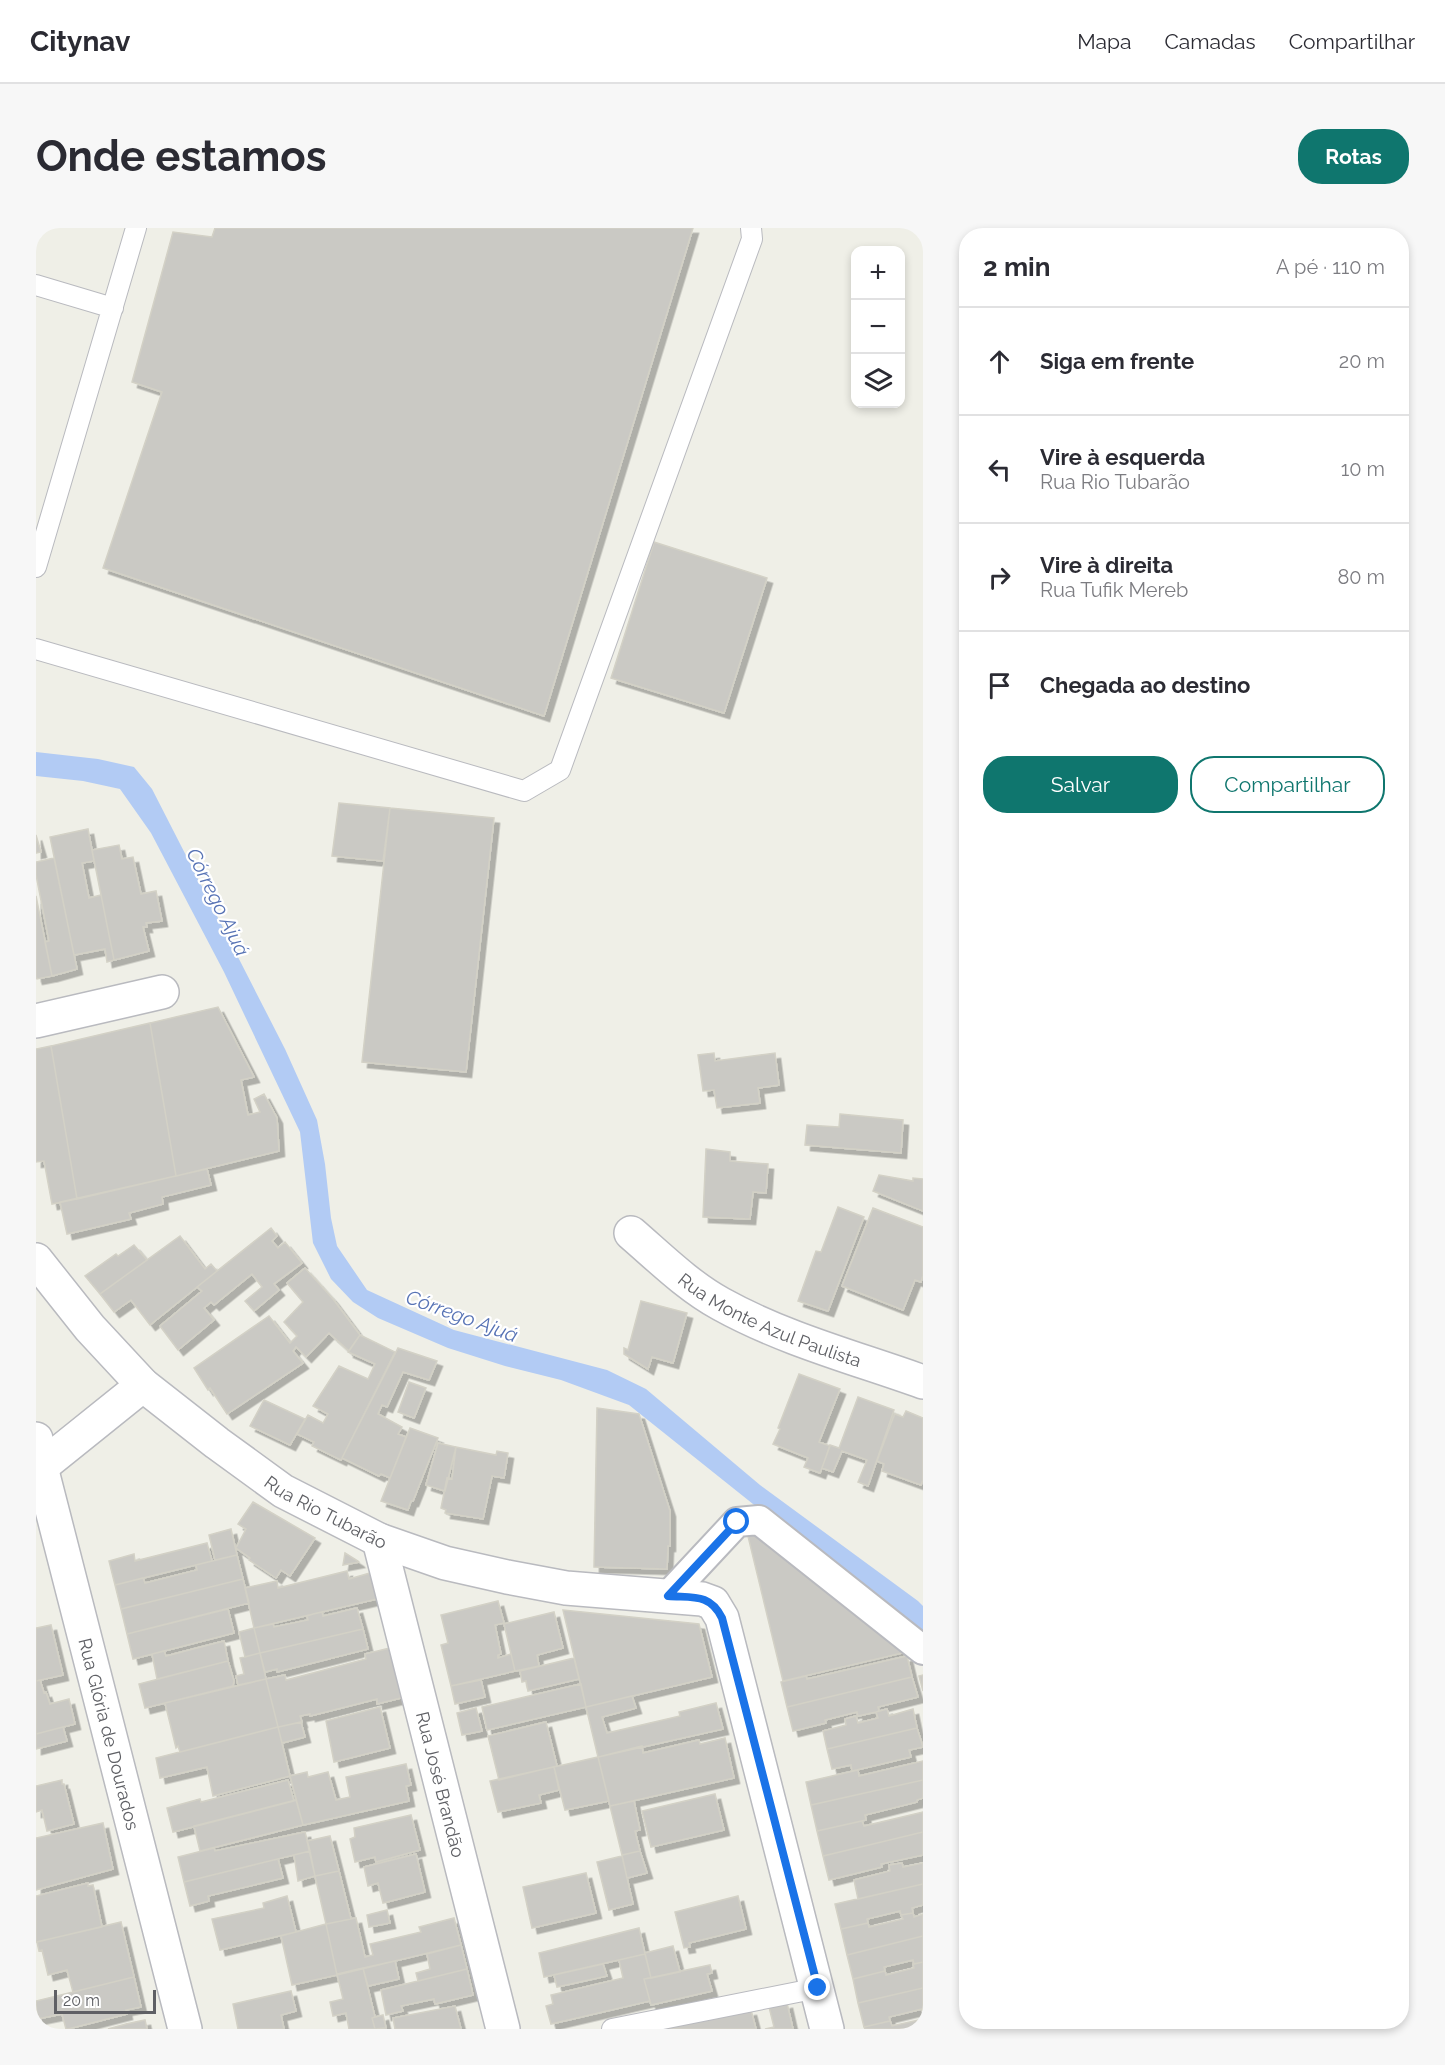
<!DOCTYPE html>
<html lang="pt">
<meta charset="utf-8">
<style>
:root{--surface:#fff;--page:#f7f7f7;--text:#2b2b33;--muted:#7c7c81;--line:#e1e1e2;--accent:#0f766e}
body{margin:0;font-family:Raleway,sans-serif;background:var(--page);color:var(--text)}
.controls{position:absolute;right:18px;top:18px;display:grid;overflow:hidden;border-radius:12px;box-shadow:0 3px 9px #0003}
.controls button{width:54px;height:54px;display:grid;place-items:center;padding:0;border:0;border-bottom:2px solid var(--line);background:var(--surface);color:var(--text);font:30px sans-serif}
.scale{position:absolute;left:18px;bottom:15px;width:102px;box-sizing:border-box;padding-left:6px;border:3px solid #5f6065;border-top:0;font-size:16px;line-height:21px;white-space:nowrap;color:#5f6065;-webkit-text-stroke:4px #fff;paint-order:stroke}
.stop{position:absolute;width:18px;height:18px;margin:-14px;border:4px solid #1a73e8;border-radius:50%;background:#fff}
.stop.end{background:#1a73e8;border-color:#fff;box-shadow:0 2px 6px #0008}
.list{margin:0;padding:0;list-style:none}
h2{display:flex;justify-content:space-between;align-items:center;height:78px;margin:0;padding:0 24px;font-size:26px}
h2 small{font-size:20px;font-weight:400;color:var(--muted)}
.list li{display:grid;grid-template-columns:39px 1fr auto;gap:18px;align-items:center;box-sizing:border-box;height:108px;padding:0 24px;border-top:2px solid var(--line)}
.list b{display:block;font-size:22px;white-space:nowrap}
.list p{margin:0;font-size:20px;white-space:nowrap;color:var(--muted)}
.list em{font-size:20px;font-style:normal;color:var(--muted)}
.actions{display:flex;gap:12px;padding:18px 24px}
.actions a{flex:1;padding:14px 0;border:2px solid var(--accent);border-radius:24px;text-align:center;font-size:21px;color:var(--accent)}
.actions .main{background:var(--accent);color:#fff}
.icon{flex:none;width:33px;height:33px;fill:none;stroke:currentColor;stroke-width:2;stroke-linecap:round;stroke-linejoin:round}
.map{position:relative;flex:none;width:887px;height:1801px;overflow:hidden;border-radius:24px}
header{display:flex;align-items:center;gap:36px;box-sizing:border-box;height:84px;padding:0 30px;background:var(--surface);border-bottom:2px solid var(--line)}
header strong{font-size:28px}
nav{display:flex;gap:33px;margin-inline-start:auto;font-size:21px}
.intro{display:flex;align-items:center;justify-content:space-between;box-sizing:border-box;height:144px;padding:0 36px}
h1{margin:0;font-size:42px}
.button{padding:15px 27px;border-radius:24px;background:var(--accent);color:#fff;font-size:21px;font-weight:700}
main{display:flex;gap:36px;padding:0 36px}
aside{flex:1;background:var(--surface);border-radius:24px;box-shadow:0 3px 9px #0003}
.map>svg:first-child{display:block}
</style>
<header>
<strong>Citynav</strong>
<nav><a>Mapa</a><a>Camadas</a><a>Compartilhar</a></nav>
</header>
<div class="intro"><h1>Onde estamos</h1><a class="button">Rotas</a></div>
<main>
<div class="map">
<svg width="887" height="1801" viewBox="0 0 887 1801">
<defs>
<filter id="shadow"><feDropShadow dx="5.5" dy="5.5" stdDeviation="0" flood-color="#0004"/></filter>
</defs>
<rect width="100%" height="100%" fill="#efefe7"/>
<path fill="#b2cbf4" d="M0,524L62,531L98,539L116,561L249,821L281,892L289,936L295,990L301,1018L331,1062L418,1102L571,1142L610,1161L724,1257L882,1373L887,1378V1404L722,1280L593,1177L525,1152L469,1138L412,1120L342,1090L317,1074L295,1051L277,1015L264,904L188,744L115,605L84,561L47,553L0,548Z"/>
<path fill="#cac9c4" stroke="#d3d1c6" stroke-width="1.5" filter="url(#shadow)" d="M179,0H657L508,488L67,340L126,164L96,154L137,4L176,9Z
M618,314L731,350L688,485L575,450Z
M303,575L354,580L347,633L296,628Z
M354,580L458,590L430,844L326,834Z
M52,601L58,633L46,635L53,670L65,667L78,732L71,734L69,721L38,727L14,609Z
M0,607L5,624L0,625Z
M83,617L86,631L97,629L105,666L120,663L126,693L110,695L111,699H107L113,723L78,732L56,622Z
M18,630L41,741L16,748L9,714L13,713L0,647V634Z
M0,668L16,748L1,751L0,748Z
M182,779L218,849L205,852L212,887L224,884L218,871L228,866L241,890L243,923L140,948L114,795Z
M114,795L140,948L41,971L15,818Z
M15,818L41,971L16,976L8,933L0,934V821Z
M678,825L679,833L739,825L743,857L722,860L724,875L681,880L678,862L667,863L662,827Z
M804,886L867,892L865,925L769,917L771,897L803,899Z
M670,921L694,924V933L732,936L730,965L717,964L714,991L667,989Z
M171,941L175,957L126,969L127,976L93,985L95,991L31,1006L24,974Z
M843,947L877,953V950L887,951V983L837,963Z
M802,979L828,989L792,1083L762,1073L780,1023L785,1024Z
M837,980L887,999V1047L885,1054L879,1052L867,1082L806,1058Z
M235,1000L241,1008L236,1013L242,1020L249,1014L266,1035L238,1056L243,1062L218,1083L209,1073L226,1059L216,1046L178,1077L175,1074L168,1080L178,1092L142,1122L124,1098L166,1063L161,1059Z
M144,1008L169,1041L175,1036L181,1043L114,1097L95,1072L78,1084L64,1066Z
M98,1017L111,1032L64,1066L49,1048L80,1026L82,1028Z
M269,1040L297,1071L324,1107L313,1123L293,1105L270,1129L260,1119L257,1123L267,1135L191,1186L174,1160L172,1162L158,1140L233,1088L254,1115L261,1108L248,1094L267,1074L251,1055Z
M605,1073L651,1085L637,1135L616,1129L612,1141L588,1126V1120L592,1122Z
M324,1107L359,1124L305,1232L276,1218L278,1214L261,1206L272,1187L287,1195L292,1186L277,1178L303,1138L332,1151L339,1136L312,1124Z
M362,1120L401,1133L393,1152L367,1144L351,1179L346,1177L342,1186L366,1199L362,1206L370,1209L354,1250L345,1246L343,1248L306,1230Z
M763,1146L804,1161L783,1214L794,1218L784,1245L768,1239L772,1230L737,1216L744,1201L742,1200Z
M373,1154L390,1160L378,1190L362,1184Z
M822,1169L858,1182L832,1258L822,1254L831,1232L806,1223L797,1244L786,1240L794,1217L803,1220Z
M228,1172L269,1191L254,1217L214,1198Z
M561,1180L603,1186L634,1283V1318H632L631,1341L558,1339Z
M870,1183L887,1190V1252L885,1257L846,1243L848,1236L841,1233L858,1188L859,1186L867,1189Z
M374,1200L402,1210L377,1273H375L372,1282L345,1273Z
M402,1215L420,1219L409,1263L390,1257Z
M420,1219L460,1227L461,1223L472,1225L468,1250L456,1248L447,1291L409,1285L410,1282L405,1280L411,1250L416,1251Z
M217,1274L279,1310L254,1348L245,1342L240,1350L213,1332L214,1330L200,1320L210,1301L202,1296Z
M710,1300L879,1422L747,1453Z
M195,1301L201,1327L179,1332L173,1307Z
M171,1315L176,1333L79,1357L73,1333L98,1326L99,1333Z
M309,1325L322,1333L323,1334L307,1337Z
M201,1327L207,1351L85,1381L79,1357L107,1350L109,1355L161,1342L160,1337Z
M311,1343L313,1351L334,1345L341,1371L218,1400L209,1360L241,1353L242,1360Z
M207,1351L213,1375L91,1406L85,1381Z
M462,1373L468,1395L459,1397L465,1426L462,1427V1430L475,1426L479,1443L415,1458L405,1417L412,1415L405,1387Z
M321,1380L327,1401L224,1425L218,1400L237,1396L238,1399L272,1392L271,1388L277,1386L286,1384L287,1388Z
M192,1381L198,1405L97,1431L91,1406Z
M527,1382L663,1396L676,1449L550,1479Z
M518,1384L527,1420L501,1427L503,1438L479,1443L468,1396Z
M15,1397L27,1447L0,1453V1400Z
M218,1400L224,1425L209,1429L203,1404Z
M327,1401L332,1421L241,1444V1441L229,1444L224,1425Z
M188,1413L192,1433L121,1451L116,1426L128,1423L130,1428Z
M354,1420L365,1470L341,1476V1471L274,1488V1486L264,1488L266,1494L242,1499L230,1451L249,1447L250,1452L330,1431L329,1426Z
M224,1425L230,1451L202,1457L200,1448L208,1446L204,1430Z
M871,1428L876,1449L751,1479L745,1454L770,1448L771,1451Z
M538,1430L543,1451L492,1463L490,1453L486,1454L484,1443Z
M192,1433L198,1453L197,1458L109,1480L103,1456Z
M887,1447V1463L883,1448Z
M876,1449L882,1469L842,1479L843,1483L840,1484L822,1488L821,1484L789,1492L790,1495L757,1503L751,1479Z
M230,1451L242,1499L144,1524L142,1518L140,1520L129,1475Z
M4,1452L8,1465L10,1464L14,1476L33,1471L39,1496L0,1506V1453Z
M445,1452L449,1469L419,1476L415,1458Z
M545,1456L550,1479L451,1502L446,1479Z
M596,1468L600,1480L566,1489L571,1505L644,1488L643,1484L680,1475L687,1501L562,1529L550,1479Z
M344,1479L354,1520L298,1534L290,1493Z
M440,1480L446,1503L426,1507L421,1485Z
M851,1481L853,1488L877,1481L881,1500L791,1521L787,1503L810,1497L809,1491L820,1488L822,1495L842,1490L840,1484Z
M265,1494L269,1509L246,1515L242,1499Z
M510,1494L521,1538L463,1552L452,1508Z
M27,1499L31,1513L0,1521V1506Z
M242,1499L254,1548L177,1568L171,1539L124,1550L120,1530Z
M881,1500L887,1519L873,1522L875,1529L816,1543L815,1537L796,1541L791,1521Z
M689,1510L698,1550L574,1578L562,1529L606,1518L607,1525L663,1512L664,1516Z
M562,1529L573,1573L529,1582L518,1539Z
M887,1533V1552L775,1577L770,1554L822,1542L823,1548Z
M370,1536L375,1557L370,1558L373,1573L267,1597L254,1548L271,1544L272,1549L292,1544L300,1572L314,1569L310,1549Z
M518,1539L523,1562L503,1567L505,1575L462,1584L454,1553Z
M26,1552V1556H28L38,1596L11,1603L6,1582L0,1584V1558Z
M252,1552L258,1573L137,1604L131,1580L164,1571L165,1574Z
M887,1552V1570L881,1572V1574L829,1587L830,1592L781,1603L775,1577Z
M679,1566L688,1602L615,1619L606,1583Z
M260,1572L267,1597L164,1623L158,1598Z
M598,1573L604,1602L599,1603L604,1623L586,1627L574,1578Z
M887,1584V1604L787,1628L781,1603L826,1593L828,1598Z
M375,1587L384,1622L340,1634L339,1629L319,1634L314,1611L319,1609L318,1600Z
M67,1595L77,1641L0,1662V1610Z
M269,1604L274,1623L148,1654L142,1629L178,1620L179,1623Z
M887,1604V1627L845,1636L846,1639L793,1652L787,1628Z
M294,1608L303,1643L279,1648L271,1613Z
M274,1623L279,1648L262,1653L258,1627Z
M604,1623L611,1645L591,1650L586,1627Z
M380,1626L389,1664L347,1675L342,1655L332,1658L328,1639Z
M586,1628L597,1676L573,1682L561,1634Z
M242,1631L247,1650L172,1668L173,1673L154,1678L148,1654Z
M866,1635L867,1639L887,1635V1656L822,1671L818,1652L854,1643L853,1637Z
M303,1643L315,1691L290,1696L279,1648Z
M550,1645L560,1685L496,1700L487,1659Z
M52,1655V1658L57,1657L66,1699L0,1714V1668Z
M887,1656V1677L876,1680L877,1685L865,1687L864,1683L831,1691L832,1695L805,1701L799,1676Z
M251,1668L260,1704L184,1722L176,1691L228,1680L227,1675Z
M702,1668L710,1701L653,1715L654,1719L648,1720L639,1684Z
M351,1682L354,1695L333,1699L331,1687Z
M877,1685L878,1689L887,1686V1708L811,1727L805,1701L832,1695L833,1699L867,1691L865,1687Z
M320,1690L329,1729L337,1727L334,1716L385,1704L383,1699L418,1690L425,1717L301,1747L290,1696Z
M85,1694L98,1749L37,1764L31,1742L12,1747L6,1722L3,1723L1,1714Z
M290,1696L301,1747L256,1757L245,1708Z
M603,1700L609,1726L508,1749L503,1725Z
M887,1708V1734L878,1736L877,1732L848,1739L849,1743L817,1751L811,1727Z
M425,1717L431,1741L382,1753L380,1745L394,1741L391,1726Z
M637,1718L644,1744L615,1750L609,1725Z
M609,1726L615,1750L608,1751L614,1773L515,1796L510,1778L517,1776L515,1767L587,1750L583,1732Z
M359,1733L363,1751L332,1758L327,1740Z
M887,1734V1760L822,1775L817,1751L849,1743L850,1747L878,1740L877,1736Z
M567,1736L571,1748L521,1759L518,1747Z
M674,1737L676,1745L671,1746L676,1763L615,1777L608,1751Z
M327,1740L339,1789L336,1790L339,1801H313L310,1785L297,1788L294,1774L307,1771L301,1746Z
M431,1741L437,1767L399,1776L398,1771L365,1778L367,1783L350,1787L345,1762Z
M98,1749L105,1779L90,1782L91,1786L32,1801H30L26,1786L1,1791L0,1773Z
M887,1760V1785L886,1781L853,1789L854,1793L828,1799L822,1775Z
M255,1763L260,1783L245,1787L248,1801H202L197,1776Z
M751,1775L757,1801H729L738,1799L733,1779Z
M419,1778L425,1801H359L357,1790Z
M715,1782L720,1801H628L627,1795Z
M347,1787L350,1800L339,1801L336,1790Z
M887,1791V1801H829L828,1799L854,1793L856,1798Z
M109,1792L111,1801H72L90,1796Z"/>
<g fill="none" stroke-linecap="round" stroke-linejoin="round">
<defs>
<path id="service" d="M0,57L77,80
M0,339L100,0
M0,421L488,563L524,542L716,11L715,0
M576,1801L782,1760"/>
<path id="pedestrian" d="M632,1368L701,1294L723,1292L887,1422"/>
<g id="minor">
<path d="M0,793L126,764"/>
<path id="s1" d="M595,1005C624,1030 652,1058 685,1076C748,1111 820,1130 887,1154"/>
<path id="s2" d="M0,1032L54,1100L107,1157L181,1215L247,1263L343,1312L409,1335L471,1349L530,1360L666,1371L677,1375L686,1390L791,1801"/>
<path id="s3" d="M0,1211L5,1239L149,1801"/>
<path d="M5,1239L107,1157"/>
<path id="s4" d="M343,1312L467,1801"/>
</g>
</defs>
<use href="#service" stroke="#b9babf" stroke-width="22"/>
<use href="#pedestrian" stroke="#b9babf" stroke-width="32"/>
<use href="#minor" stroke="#b9babf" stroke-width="36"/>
<use href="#service" stroke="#fff" stroke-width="20"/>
<use href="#pedestrian" stroke="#fff" stroke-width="28"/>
<use href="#minor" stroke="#fff" stroke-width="33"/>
</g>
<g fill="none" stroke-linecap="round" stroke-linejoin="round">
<path stroke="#1a73e8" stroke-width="8" d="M701,1294L632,1368C656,1370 674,1365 686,1390L782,1760"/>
</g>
<g text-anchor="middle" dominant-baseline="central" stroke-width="4.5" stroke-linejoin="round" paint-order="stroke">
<g font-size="18" fill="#5f6065" stroke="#fff">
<text stroke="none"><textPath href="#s1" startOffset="166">Rua Monte Azul Paulista</textPath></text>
<text stroke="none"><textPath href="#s2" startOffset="388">Rua Rio Tubarão</textPath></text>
<text stroke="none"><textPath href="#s3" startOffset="304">Rua Glória de Dourados</textPath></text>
<text stroke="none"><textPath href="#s4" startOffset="252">Rua José Brandão</textPath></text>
</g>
<g font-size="20" font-style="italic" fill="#5773b5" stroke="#fff">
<text transform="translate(182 674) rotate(64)">Córrego Ajuá</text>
<text transform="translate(426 1088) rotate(20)">Córrego Ajuá</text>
</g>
</g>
</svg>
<div class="controls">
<button>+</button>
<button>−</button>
<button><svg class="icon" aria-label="layers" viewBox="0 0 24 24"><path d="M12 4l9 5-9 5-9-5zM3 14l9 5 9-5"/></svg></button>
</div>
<div class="scale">20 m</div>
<div class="stop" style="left:701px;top:1294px"></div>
<div class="stop end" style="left:782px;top:1760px"></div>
</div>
<aside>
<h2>2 min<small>A pé · 110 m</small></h2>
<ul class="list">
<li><svg class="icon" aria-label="ahead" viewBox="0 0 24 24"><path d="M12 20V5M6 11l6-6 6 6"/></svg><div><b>Siga em frente</b></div><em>20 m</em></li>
<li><svg class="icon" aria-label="left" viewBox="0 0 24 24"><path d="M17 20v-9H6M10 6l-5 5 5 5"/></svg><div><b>Vire à esquerda</b><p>Rua Rio Tubarão</p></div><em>10 m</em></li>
<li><svg class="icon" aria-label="right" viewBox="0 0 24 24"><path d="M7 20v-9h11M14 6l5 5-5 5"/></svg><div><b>Vire à direita</b><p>Rua Tufik Mereb</p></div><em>80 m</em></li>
<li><svg class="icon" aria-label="arrive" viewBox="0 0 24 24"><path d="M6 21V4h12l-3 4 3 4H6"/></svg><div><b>Chegada ao destino</b></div></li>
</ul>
<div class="actions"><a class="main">Salvar</a><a>Compartilhar</a></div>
</aside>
</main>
